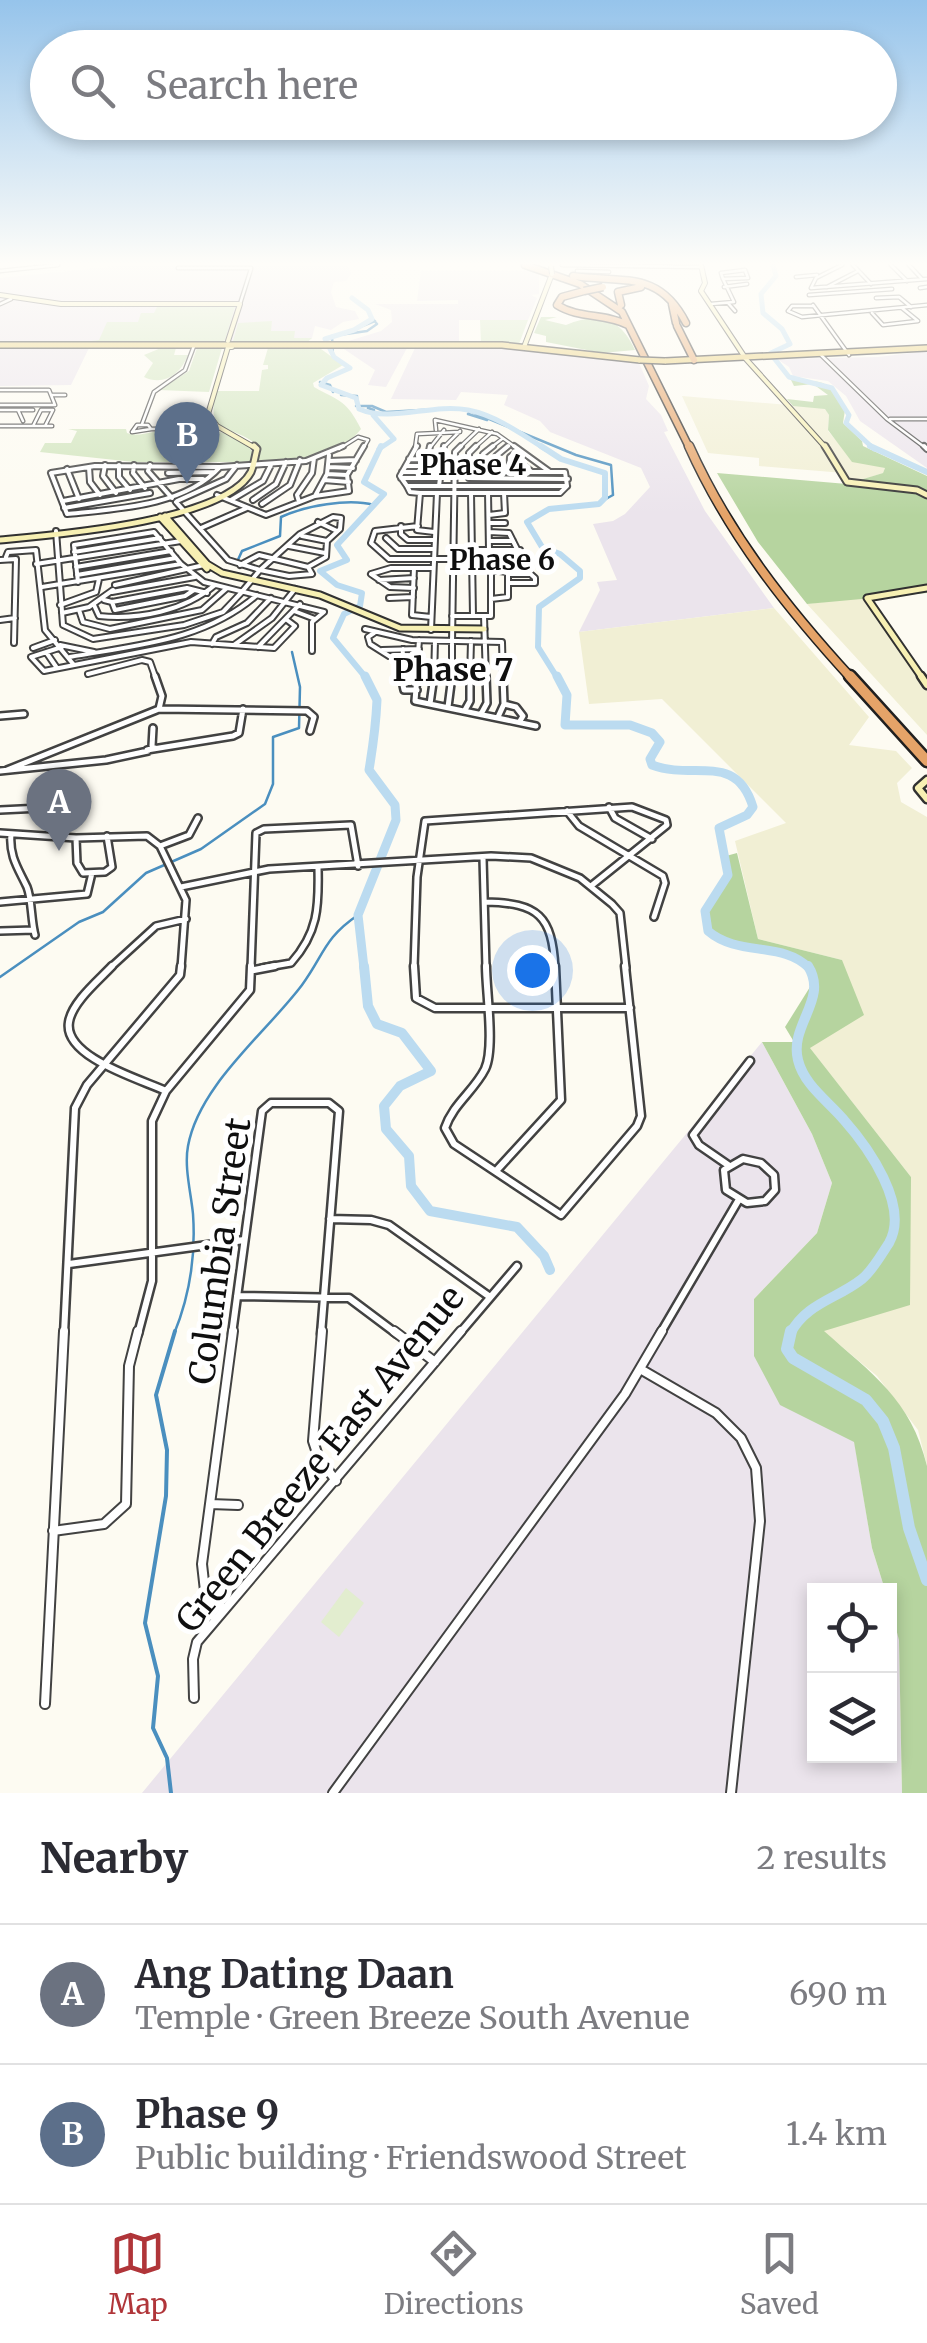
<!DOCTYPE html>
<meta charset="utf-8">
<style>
:root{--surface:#fff;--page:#f2f2f3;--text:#2b2b33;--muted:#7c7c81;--line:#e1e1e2;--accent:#b03539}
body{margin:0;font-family:Merriweather,serif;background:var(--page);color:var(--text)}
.controls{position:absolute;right:30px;bottom:30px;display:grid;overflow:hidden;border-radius:0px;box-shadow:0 5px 15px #0003}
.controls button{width:90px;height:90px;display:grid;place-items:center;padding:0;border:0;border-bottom:2px solid var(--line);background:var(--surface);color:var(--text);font:50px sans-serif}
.you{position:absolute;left:532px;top:970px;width:35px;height:35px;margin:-25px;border:8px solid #fff;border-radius:50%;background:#1a73e8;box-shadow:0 0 0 15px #1a73e833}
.badge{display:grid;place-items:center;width:65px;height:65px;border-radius:50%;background:var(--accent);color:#fff;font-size:32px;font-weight:700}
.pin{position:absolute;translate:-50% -82px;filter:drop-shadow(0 2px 5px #0008)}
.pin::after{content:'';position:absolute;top:52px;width:35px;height:30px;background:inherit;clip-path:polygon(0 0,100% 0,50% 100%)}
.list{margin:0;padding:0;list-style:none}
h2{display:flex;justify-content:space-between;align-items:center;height:130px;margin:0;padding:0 40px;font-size:42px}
h2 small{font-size:32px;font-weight:400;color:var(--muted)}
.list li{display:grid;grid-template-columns:65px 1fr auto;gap:30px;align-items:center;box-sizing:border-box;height:140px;padding:0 40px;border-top:2px solid var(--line)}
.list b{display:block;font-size:38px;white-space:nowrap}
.list p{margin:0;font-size:32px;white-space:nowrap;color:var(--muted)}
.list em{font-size:32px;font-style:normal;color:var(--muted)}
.icon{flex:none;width:55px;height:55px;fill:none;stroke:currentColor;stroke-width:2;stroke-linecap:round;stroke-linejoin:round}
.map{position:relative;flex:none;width:927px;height:1793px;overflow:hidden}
.search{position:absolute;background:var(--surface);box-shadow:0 5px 15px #0003;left:30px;right:30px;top:30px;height:110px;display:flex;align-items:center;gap:25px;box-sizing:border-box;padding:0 35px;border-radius:55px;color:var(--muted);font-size:38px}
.sheet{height:410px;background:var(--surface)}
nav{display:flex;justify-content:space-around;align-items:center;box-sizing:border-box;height:140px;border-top:2px solid var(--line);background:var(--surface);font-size:28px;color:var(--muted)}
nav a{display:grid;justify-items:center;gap:5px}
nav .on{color:var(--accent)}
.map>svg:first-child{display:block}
</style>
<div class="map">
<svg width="927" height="1793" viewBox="0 0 927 1793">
<rect width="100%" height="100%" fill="#fdfbf2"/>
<path fill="#ebe4ec" d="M127,265H348L351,274L346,281L334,282L331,292L336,307L355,311L359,319L343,322L331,330L315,326L312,338L306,343H0V278Z
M421,271H537L544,273L539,274V294L531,295L537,298L528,320H459V341L342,343L381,331L392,322L391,310L375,304H458V300L417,301Z
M0,348L34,349L89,348L71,385L0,386Z
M407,348L386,387L368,385L375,370L344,349Z
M415,348L509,349L639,363L649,386L646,399L661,415L668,431L664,432L705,511L774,608L579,632L600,590L597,582L617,580L593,524L613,521L625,514L650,487L641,468L550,432L540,421L504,405L508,395L461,392L456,400L391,399Z
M927,351V468L860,421L846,396L828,381L793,376L789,367L777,359L878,357Z
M762,1042L812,1134L832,1183L817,1233L754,1299L853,1434L872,1548L885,1590H814V1756H890V1606L899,1639L902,1793H142Z"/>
<path fill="#f1efd4" d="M682,396L825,408L829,415L828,431L839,444L863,462L885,468L883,473L852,483L844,473L759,466V458L708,453Z
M864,597L927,690V735L807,604Z
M774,608L869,717L849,745L896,751L912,768L897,783L901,802L927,817V1466L918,1430L877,1376L823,1331L911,1177L809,1047L842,960L758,939L735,841L786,823L662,699L589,704L579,632Z"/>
<path fill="#d2e5be" d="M158,305L235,307L225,340L219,343L84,342L99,340L107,322H138L141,313H154Z
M480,320H528L519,344L481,343Z
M272,321L271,331H295L294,338H312L306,343L233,341L238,323Z
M161,348H176L174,355H188C180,376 162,386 144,377L153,363L144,355Z
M197,348H222L209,392L159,390L189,371Z
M268,348L321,349L343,365L313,383L314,387C341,402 346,400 361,429C340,457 291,462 259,462L255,443C227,423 206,435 216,391H259L262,370L268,369V365H263Z
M68,429H126L127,433C140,437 148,432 160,431C189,429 237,425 253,453L251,462H134L40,452L45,443H71L77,431Z"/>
<path fill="#b6d49f" d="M541,317H557L545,320L566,325C596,313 619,315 635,350L602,353L546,342V336L534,333Z
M790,378C829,384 825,377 845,410L843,423L862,441L863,446L927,476V593L807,604L758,542L717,473L847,484L883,473L885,468L852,462L828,430L829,415L825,409L793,406L787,399L813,402L814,396L828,395L813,384L794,386Z
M737,853L758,939L842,960L864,1015L810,1048L911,1177L910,1305L824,1331C872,1374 911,1399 927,1466V1793H902L899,1640L890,1606V1590H885L872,1548L854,1442L780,1405L754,1356V1299L817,1233L832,1183L812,1134L762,1042H794L785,1027L810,987L811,972C794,943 743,960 716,940C687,918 721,899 727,879C729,872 728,864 726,856Z"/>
<path fill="#e2edcf" d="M346,1588L364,1603L339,1637L321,1622Z"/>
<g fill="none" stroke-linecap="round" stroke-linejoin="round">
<path stroke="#4a8fbf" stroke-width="2.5" d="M357,301L366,308
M360,327L375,321
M333,356L332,336L367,331L377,324L372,318
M320,382L330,385L333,392
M341,395L357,396V403
M356,406H372L386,412L438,409
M368,408L374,410L373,415L383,413
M471,411L468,414L487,420
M472,412L576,455L611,465L613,495L602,501
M237,562L242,551L280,536L281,517C305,506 348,498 374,505
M0,977L79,922L103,912L146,873L201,849L265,804L273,784V737L299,728L300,687L292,652
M174,1334C190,1295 196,1257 193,1214C191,1193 184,1167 188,1146C199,1085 266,1033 302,985C324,955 324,938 358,915"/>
<path stroke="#4a8fbf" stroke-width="4" d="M171,1793L167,1758L153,1728L158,1676L145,1623L166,1496L167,1450L156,1395L175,1331"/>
<path stroke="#bbdbf0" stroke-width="5" d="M352,298L368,310L372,319L354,330L325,339L334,357L350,368L327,378L321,385L356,398L359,409C391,423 432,403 468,410C495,415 522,434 545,449
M771,353L790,344L782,329L763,313L761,294L776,276L773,265
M774,358L789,377L832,388L849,415L846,423L874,449
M373,415L394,439L379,449"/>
<path stroke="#bbdbf0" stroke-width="6" d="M541,446L561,459L605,473V498L599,504L549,509L527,522L542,547L560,554L580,571V578L539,607L538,647L558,679
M870,446L927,472
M367,679L333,638L344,614L360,606L362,593L337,585L320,571L347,560L337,545L384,494L364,482L381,446"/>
<path stroke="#bbdbf0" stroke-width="9" d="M557,676L567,695L565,725H630L652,733L660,742L650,759L652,765C694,781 736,751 753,807L747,815L719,828L728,875L705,911L708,931C738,957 783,941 809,968
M364,968L358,915L396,820L395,805L369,770C373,746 376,723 377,700L365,676"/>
<path stroke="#bbdbf0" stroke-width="10" d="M364,966L368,1006L377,1024L402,1033L431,1071L400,1086L384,1106L386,1129L409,1156L411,1186L430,1211L517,1227L544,1256L550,1270
M790,1334C806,1303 837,1299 862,1279C873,1270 881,1255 889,1243C910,1206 868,1147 844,1120C828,1101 804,1085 798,1060C789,1025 829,999 808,966"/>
<path stroke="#bbdbf0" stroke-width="12" d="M791,1331L787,1349L793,1358L866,1400L883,1421L894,1448L909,1528L927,1580"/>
<defs>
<path id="street-far4" d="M562,265L700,267
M853,265L871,284
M891,265L907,281
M909,265L922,279
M178,268H251
M745,270L748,278L723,279L721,273Z
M0,271L58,265
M577,271L609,272
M796,277L817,275
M724,287L747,284
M827,287L858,271
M811,288L927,279
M811,288L816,278L842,265
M920,288L927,287
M809,295L892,289
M876,298L899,297L911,307
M728,303L735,311
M0,304L11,299
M240,304L251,269
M711,304L734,302L723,279
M813,305L849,355
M813,306H792L788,311L802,317L927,305
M872,313L883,325L918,321L902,308
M821,355L887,419L927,449
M0,390H49L55,405H0
M51,395H65
M0,410H33
M18,410L23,421
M890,419H927
M142,424L154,392L185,370L194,346
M137,425H148L151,429L132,432Z
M0,426H52
M33,426L41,410H53L45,426
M151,429L218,428
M436,430L435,420L497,434L518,449
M339,449L358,437L368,440L363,449
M415,449L417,434L460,432
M429,449L444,430
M442,449L460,431
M458,449L479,429
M473,449L492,432
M489,449L502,439
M505,449L509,446"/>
<path id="street-far3" d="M514,446L550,472
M924,446L927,449
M409,459L440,460
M427,460L430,446
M329,461L356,460
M510,462L520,463L532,472
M105,465L103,476L116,493
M119,465V477L130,490
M134,465L133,473L145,488
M150,465L148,471L172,498
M95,466L220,467C185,506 117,509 67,514L51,473Z
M406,466H440
M89,467L90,482L100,495
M220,467L306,461L343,446
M329,467L353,468
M67,469L79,499
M402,472H439
M469,472H565L567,486
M482,472L483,454L493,446
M496,472V456L508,446
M509,472L510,457L518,451
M168,473L215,472
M327,474L347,475
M469,474V453L476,446
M401,478H438
M469,478L568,479
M324,480L349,482
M407,486L410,492L420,493H560L567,486
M407,486H567
M407,486L400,476L417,446
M439,486L444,446
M420,493L417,530L434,532
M471,493L473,616
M488,493L489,550
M217,495L266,515L315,496L349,491L347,475L364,446
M315,496L327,474L329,455
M231,500L263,481L271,465
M253,500L276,484L286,462
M63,501L179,479H203
M177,501L226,479L237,465
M176,502L228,560L260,570
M299,502L297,495L312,473L314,458
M262,504L290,485L300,460
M64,508L150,493
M489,515L505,513L504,493
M333,517L341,518L340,529L327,541L326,557L308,567L312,574L289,576L260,570L300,534Z
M318,522L337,531
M489,523H505
M401,526V534L408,540H434
M418,526L375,531L371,543L389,559H522L509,533L489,532
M201,528L247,508
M56,531L63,625L93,639L184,625L223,612L242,592
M302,536L327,541
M386,538L398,549H433
M489,541H513
M289,546L325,553
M473,550H520
M74,552L160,538
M6,557L8,552L36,550L45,630L74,665
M0,560L16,559L14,643
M516,561L535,578V583
M36,564L181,541
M240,565L259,555L308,567
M76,567L171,551
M414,568L412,615L431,617
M472,568L508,572V597L491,599
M508,574H530
M77,575L176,558
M379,580L414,578
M78,582L74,545L154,532L181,564L204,582L324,612L312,622V651
M508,583H535
M115,585L204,565
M42,587L181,564
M414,588L390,587L371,574L391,568H432
M112,592L195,577
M240,594L260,570
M389,598L413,597
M104,600L112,602L187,588L207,593
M112,602L115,610L185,596L194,590
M60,605L96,592L99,579
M94,605L99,616C139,620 184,611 215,585
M79,610L83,622L110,629L202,610L227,588
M294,611L315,619
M62,613L89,607L113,590
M452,616H491V568
M484,616L486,679
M0,620L15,618
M365,629L412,640L502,642L503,679
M431,630L437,493
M374,633L368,637L370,644L389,656L402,657
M452,643L455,452L461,446
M212,644L216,637L247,623L271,598
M452,644V679
M60,645L94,652
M234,645L272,618L295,589
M62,647L31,657L44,671L191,642L274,648L295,626L287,620
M258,647L300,604
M33,648L55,640
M382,650L419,649
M46,652L57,668
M70,657C137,645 204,641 257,595
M88,674L142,660L150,662L156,679
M401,679L403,649
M416,679L419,640
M434,679L435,641
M470,679L471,641"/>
<path id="street-far2" d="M155,676L162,696L159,709
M401,676L404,690H417
M417,676L415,701L536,726
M430,704L434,676
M504,704L516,707L523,716L520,721
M448,707L452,676
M465,710L470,701V676
M481,714L487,703L486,676
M0,716L24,714
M498,717L504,704L503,676
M152,746L153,728
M155,748L147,750L233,736L239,733L243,709
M7,770L159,709L307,711L314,717L310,731
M0,771L106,760L148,751
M609,807L615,818L652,839
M0,810L82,806
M567,811L579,826L663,876L665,883L654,917
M0,833L76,838L147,836L160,846L186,900L181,968
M11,834C9,856 18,868 27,887C32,899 31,921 35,935
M76,838L77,863L83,873L105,872L112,867L107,836
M160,846L189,835L198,818
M483,858L486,968
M181,887L269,869L491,856L531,858L580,878L612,904L620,913L626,968
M0,902L87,894L92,873
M485,902C539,903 552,916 555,968
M0,931L34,930
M110,968L156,926L186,919
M251,968L256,833L264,829L351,825L358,866
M262,968L291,963C318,933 319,907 318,868
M414,968L417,877L425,821L632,807L666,820L667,825L591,886"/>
<path id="street-far1" d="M112,966C99,980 72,1002 69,1022C63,1057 140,1079 166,1091
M414,966L416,998L435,1008H630
M486,966C486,991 495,1048 485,1069C474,1091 453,1104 445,1128L454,1144L561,1215L637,1126L641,1116L625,966
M254,970L275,966
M743,1159L761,1163L774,1175L775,1190L765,1201L747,1203L726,1190L724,1170Z
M728,1165L699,1145L693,1135L750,1061
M496,1171L561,1100L555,966
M330,1219L371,1220L389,1225L490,1297
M69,1264L244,1240
M237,1296L349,1298L397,1334
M64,1334L75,1108L87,1085L180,975L181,966
M138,1334L152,1281V1121L166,1091L250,990L251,966
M232,1334L262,1111L271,1103H329L339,1111L321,1334
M459,1334L517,1266
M660,1334L738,1201"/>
<path id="street" d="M322,1331L313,1441L318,1456L336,1481
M394,1331L435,1362
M642,1370L716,1413L741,1438L756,1468L760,1521L731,1793
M210,1504L238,1505
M53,1531L104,1524L126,1504L129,1366L138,1331
M224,1609L205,1591L202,1564L233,1331
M194,1698L193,1659L197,1642L461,1331
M45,1704L64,1331
M333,1793L625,1394L662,1331"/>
<path id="secondary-far2" d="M701,265L705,283L701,291L744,356
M0,295L61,304H240L228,341
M232,347H228L208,414L217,426L257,449
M524,347L552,274
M745,358L827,449"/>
<path id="secondary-far1" d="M825,446L847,482L917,490L927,495
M165,516L207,564L222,573L320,595L400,628L484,629
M160,517L207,569
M0,540C54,535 224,522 251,472C254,465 255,456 257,449L254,446
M923,679L867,598L927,588"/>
<path id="secondary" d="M921,676L927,685
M927,780L918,788L927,799"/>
<path id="primary" d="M0,345H502L640,360
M665,361L927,348"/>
<path id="highway-far2" d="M525,265L580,284L622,312L690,449
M573,276C624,283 659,270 686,323
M584,291L562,297L557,305C579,319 605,313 628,325
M672,304L676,323
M621,305L618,292L641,287
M677,326L694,360"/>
<path id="highway-far1" d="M689,446C729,535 787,608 852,679"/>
<path id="highway" d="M850,676L927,761"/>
</defs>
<use href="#street-far4" stroke="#424242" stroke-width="5"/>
<use href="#street-far3" stroke="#424242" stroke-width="8"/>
<use href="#street-far2" stroke="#424242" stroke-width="10"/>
<use href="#street-far1" stroke="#424242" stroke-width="11"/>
<use href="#street" stroke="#424242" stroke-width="12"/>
<use href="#secondary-far2" stroke="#313131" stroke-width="6"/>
<use href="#secondary-far1" stroke="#313131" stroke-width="9"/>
<use href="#secondary" stroke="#313131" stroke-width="11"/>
<use href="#primary" stroke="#202020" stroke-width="8"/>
<use href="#highway-far2" stroke="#202020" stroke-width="9"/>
<use href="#highway-far1" stroke="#202020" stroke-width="11"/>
<use href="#highway" stroke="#202020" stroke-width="15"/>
<use href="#street-far4" stroke="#fff" stroke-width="2.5"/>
<use href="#street-far3" stroke="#fff" stroke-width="4"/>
<use href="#street-far2" stroke="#fff" stroke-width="5"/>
<use href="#street-far1" stroke="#fff" stroke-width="6"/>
<use href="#street" stroke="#fff" stroke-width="8"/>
<use href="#secondary-far2" stroke="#f7f0b3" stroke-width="4"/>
<use href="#secondary-far1" stroke="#f7f0b3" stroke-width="5"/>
<use href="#secondary" stroke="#f7f0b3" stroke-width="6"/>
<use href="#primary" stroke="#eacf75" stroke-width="5"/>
<use href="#highway-far2" stroke="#e5a368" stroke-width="6"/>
<use href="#highway-far1" stroke="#e5a368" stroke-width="8"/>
<use href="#highway" stroke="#e5a368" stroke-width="10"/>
<defs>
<path id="secondary-bridge" d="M551,266L552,274"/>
<path id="primary-bridge" d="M640,360L665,361"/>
<path id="highway-bridge" d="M584,291L603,287"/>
</defs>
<use href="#secondary-bridge" stroke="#313131" stroke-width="6" stroke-linecap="butt"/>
<use href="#primary-bridge" stroke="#202020" stroke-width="8" stroke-linecap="butt"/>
<use href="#highway-bridge" stroke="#202020" stroke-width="9" stroke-linecap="butt"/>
<use href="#secondary-bridge" stroke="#f7f0b3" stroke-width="4"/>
<use href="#primary-bridge" stroke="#eacf75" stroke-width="5"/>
<use href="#highway-bridge" stroke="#e5a368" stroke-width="6"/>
</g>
<linearGradient id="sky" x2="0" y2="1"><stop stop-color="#96c4eb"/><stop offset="0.51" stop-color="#fefdf9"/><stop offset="1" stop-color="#fefdf9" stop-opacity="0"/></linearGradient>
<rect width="927" height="516" fill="url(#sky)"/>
<g text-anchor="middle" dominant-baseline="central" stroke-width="10" stroke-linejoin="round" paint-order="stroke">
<g font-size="28" font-weight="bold" fill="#0f0f0f" stroke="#fff">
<text x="473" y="465">Phase 4</text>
<text x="502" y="560">Phase 6</text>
</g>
<g font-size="32" font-weight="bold" fill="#0f0f0f" stroke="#fff">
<text x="453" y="670">Phase 7</text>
</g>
<g font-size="35" fill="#0f0f0f" stroke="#fff">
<text transform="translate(220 1251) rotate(-82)">Columbia Street</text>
<text transform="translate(320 1459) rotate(-51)">Green Breeze East Avenue</text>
</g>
</g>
</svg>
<div class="controls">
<button><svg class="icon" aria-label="locate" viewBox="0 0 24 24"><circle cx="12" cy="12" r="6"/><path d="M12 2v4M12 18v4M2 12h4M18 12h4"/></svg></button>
<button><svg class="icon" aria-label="layers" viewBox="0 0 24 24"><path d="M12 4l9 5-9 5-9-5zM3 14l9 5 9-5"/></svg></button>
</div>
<div class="you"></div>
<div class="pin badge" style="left:59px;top:851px;background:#6b7280">A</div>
<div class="pin badge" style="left:187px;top:484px;background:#5c6f8a">B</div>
<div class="search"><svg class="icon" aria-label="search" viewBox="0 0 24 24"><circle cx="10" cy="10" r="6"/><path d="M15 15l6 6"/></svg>Search here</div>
</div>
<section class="sheet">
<h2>Nearby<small>2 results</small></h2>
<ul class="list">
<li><span class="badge" style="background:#6b7280">A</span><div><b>Ang Dating Daan</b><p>Temple · Green Breeze South Avenue</p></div><em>690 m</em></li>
<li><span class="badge" style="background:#5c6f8a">B</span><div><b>Phase 9</b><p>Public building · Friendswood Street</p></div><em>1.4 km</em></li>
</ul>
</section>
<nav>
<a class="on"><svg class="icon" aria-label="map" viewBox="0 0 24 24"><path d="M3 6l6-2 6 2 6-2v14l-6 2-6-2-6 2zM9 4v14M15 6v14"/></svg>Map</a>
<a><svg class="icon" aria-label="directions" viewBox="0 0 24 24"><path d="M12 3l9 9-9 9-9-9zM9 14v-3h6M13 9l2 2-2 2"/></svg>Directions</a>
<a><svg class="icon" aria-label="saved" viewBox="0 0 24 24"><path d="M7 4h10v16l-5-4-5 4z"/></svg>Saved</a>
</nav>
